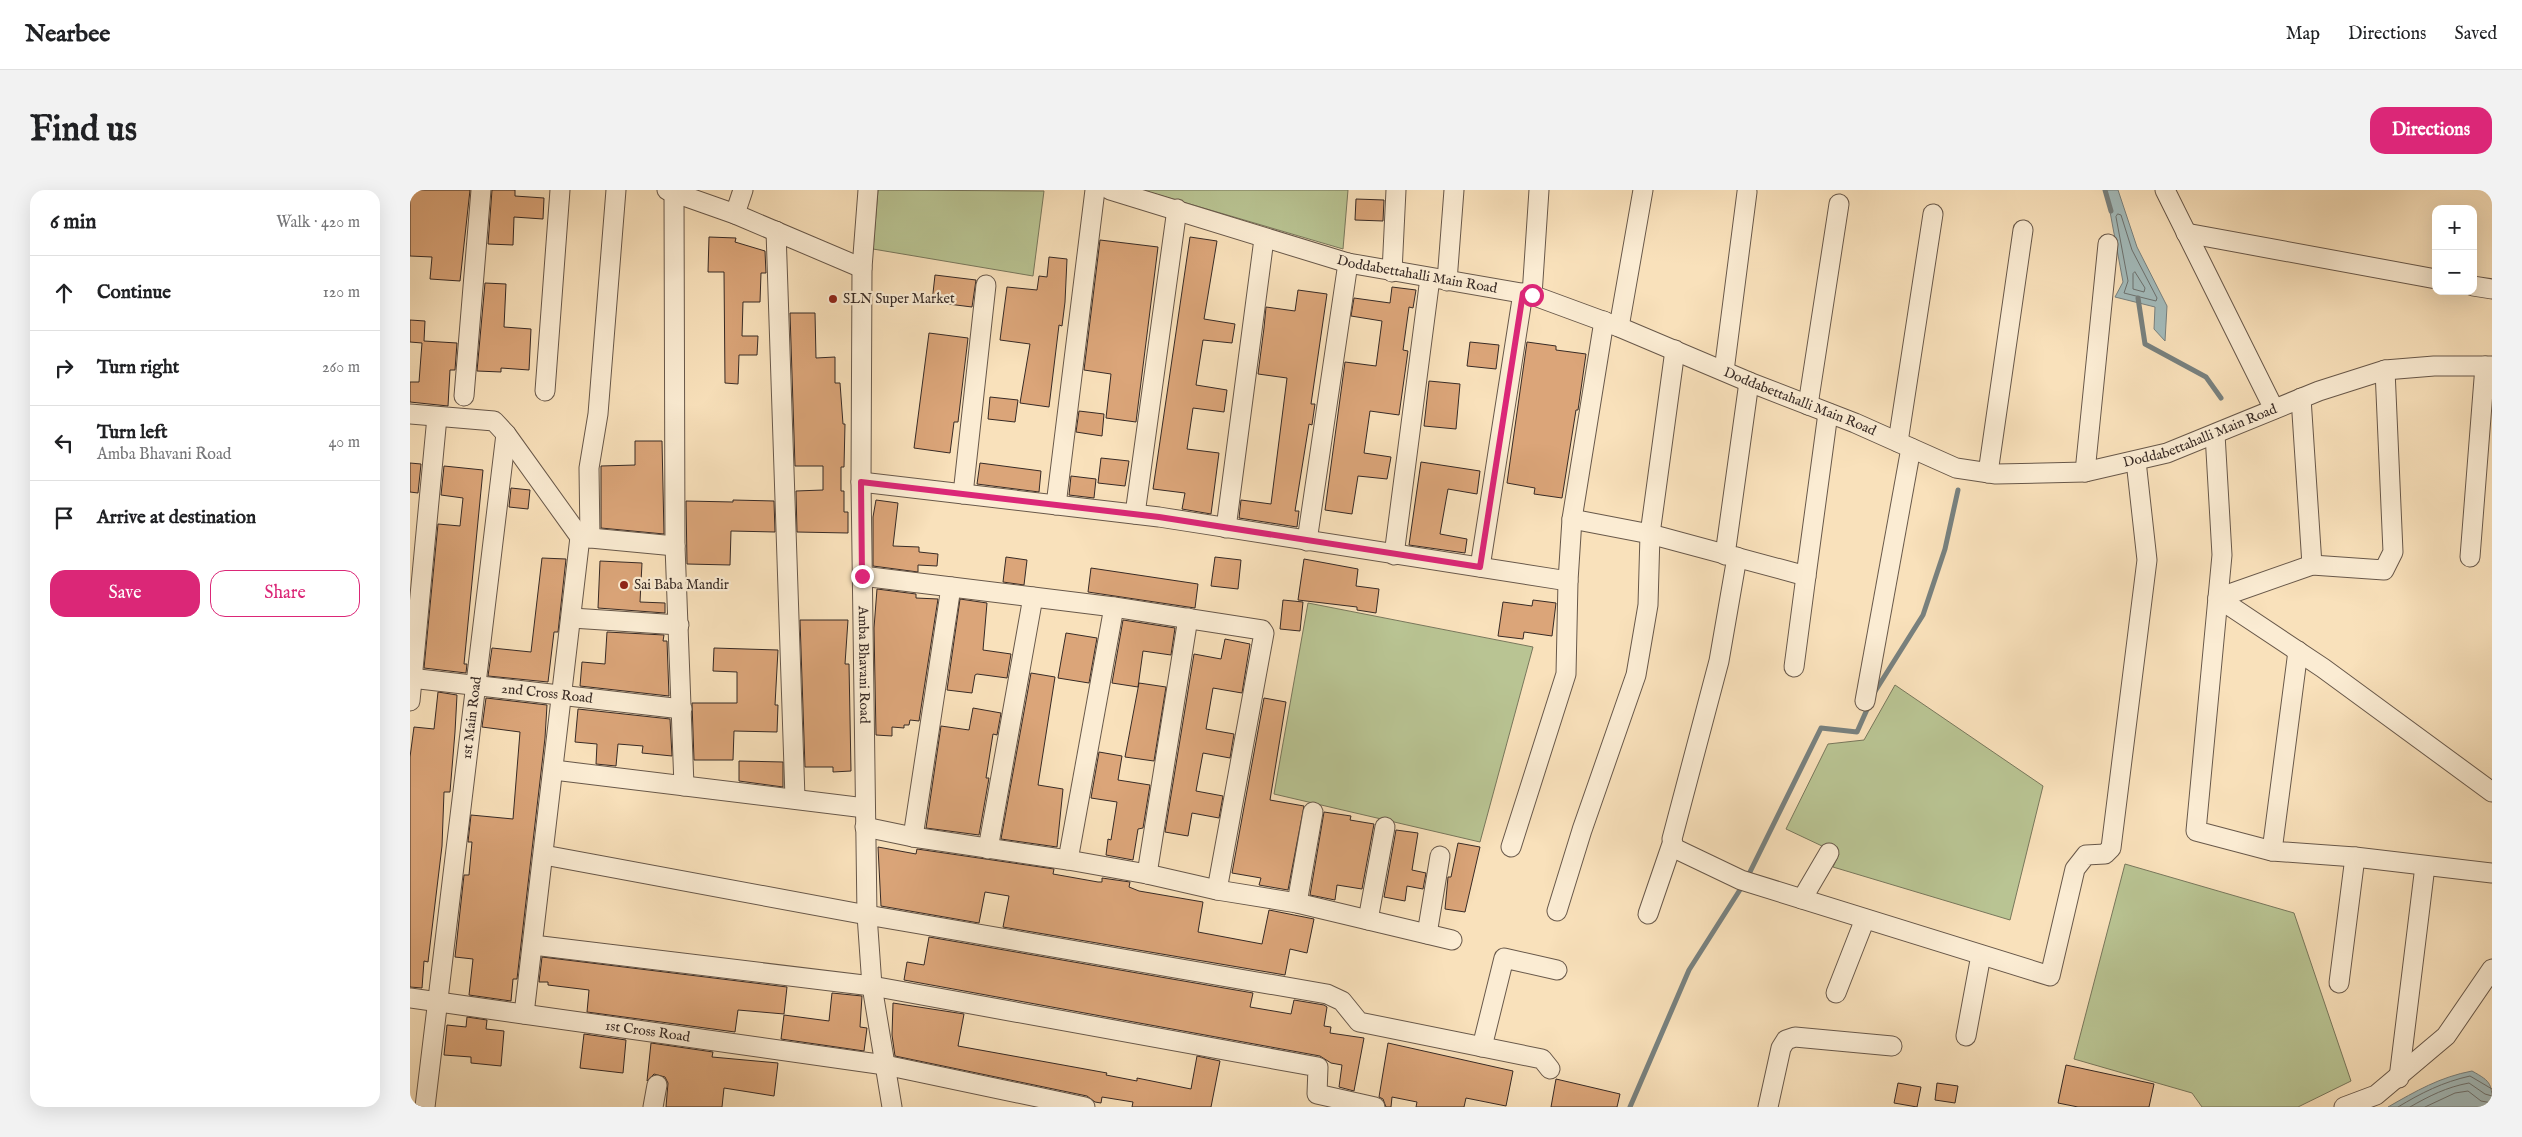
<!DOCTYPE html>
<meta charset="utf-8">
<style>
:root{--surface:#fff;--page:#f2f2f2;--text:#202124;--muted:#757577;--line:#e0e0e0;--accent:#db2777}
body{margin:0;font-family:"IM FELL English",serif;background:var(--page);color:var(--text)}
.controls{position:absolute;right:15px;top:15px;display:grid;overflow:hidden;border-radius:10px;box-shadow:0 5px 20px #0002}
.controls button{width:45px;height:45px;display:grid;place-items:center;padding:0;border:0;border-bottom:1px solid var(--line);background:var(--surface);color:var(--text);font:25px sans-serif}
.stop{position:absolute;width:15px;height:15px;margin:-11px;border:4px solid #db2777;border-radius:50%;background:#fff}
.stop.end{background:#db2777;border-color:#fff;box-shadow:0 1px 5px #0008}
.list{margin:0;padding:0;list-style:none}
h2{display:flex;justify-content:space-between;align-items:center;height:65px;margin:0;padding:0 20px;font-size:21px}
h2 small{font-size:16px;font-weight:400;color:var(--muted)}
.list li{display:grid;grid-template-columns:32px 1fr auto;gap:15px;align-items:center;box-sizing:border-box;height:75px;padding:0 20px;border-top:1px solid var(--line)}
.list b{display:block;font-size:19px;white-space:nowrap}
.list p{margin:0;font-size:16px;white-space:nowrap;color:var(--muted)}
.list em{font-size:16px;font-style:normal;color:var(--muted)}
.actions{display:flex;gap:10px;padding:15px 20px}
.actions a{flex:1;padding:11px 0;border:1px solid var(--accent);border-radius:15px;text-align:center;font-size:18px;color:var(--accent)}
.actions .main{background:var(--accent);color:#fff}
.icon{flex:none;width:28px;height:28px;fill:none;stroke:currentColor;stroke-width:2;stroke-linecap:round;stroke-linejoin:round}
.map{position:relative;flex:none;width:2082px;height:917px;overflow:hidden;border-radius:15px}
header{display:flex;align-items:center;gap:30px;box-sizing:border-box;height:70px;padding:0 25px;background:var(--surface);border-bottom:1px solid var(--line)}
header strong{font-size:24px}
nav{display:flex;gap:28px;margin-inline-start:auto;font-size:18px}
.intro{display:flex;align-items:center;justify-content:space-between;box-sizing:border-box;height:120px;padding:0 30px}
h1{margin:0;font-size:35px}
.button{padding:12px 22px;border-radius:15px;background:var(--accent);color:#fff;font-size:18px;font-weight:700}
main{display:flex;gap:30px;padding:0 30px}
aside{flex:1;background:var(--surface);border-radius:15px;box-shadow:0 5px 20px #0002}
.map>svg:first-child{display:block}
</style>
<header>
<strong>Nearbee</strong>
<nav><a>Map</a><a>Directions</a><a>Saved</a></nav>
</header>
<div class="intro"><h1>Find us</h1><a class="button">Directions</a></div>
<main>
<aside>
<h2>6 min<small>Walk · 420 m</small></h2>
<ul class="list">
<li><svg class="icon" aria-label="ahead" viewBox="0 0 24 24"><path d="M12 20V5M6 11l6-6 6 6"/></svg><div><b>Continue</b></div><em>120 m</em></li>
<li><svg class="icon" aria-label="right" viewBox="0 0 24 24"><path d="M7 20v-9h11M14 6l5 5-5 5"/></svg><div><b>Turn right</b></div><em>260 m</em></li>
<li><svg class="icon" aria-label="left" viewBox="0 0 24 24"><path d="M17 20v-9H6M10 6l-5 5 5 5"/></svg><div><b>Turn left</b><p>Amba Bhavani Road</p></div><em>40 m</em></li>
<li><svg class="icon" aria-label="arrive" viewBox="0 0 24 24"><path d="M6 21V4h12l-3 4 3 4H6"/></svg><div><b>Arrive at destination</b></div></li>
</ul>
<div class="actions"><a class="main">Save</a><a>Share</a></div>
</aside>
<div class="map">
<svg width="2082" height="917" viewBox="0 0 2082 917">
<rect width="100%" height="100%" fill="#f9e1bb"/>
<filter id="stains"><feTurbulence type="fractalNoise" baseFrequency=".004" numOctaves="4"/><feColorMatrix values="0 0 0 0 .2 0 0 0 0 .09 0 0 0 0 .02 0 0 0 .5 -.17"/></filter>
<radialGradient id="worn" r=".72"><stop offset=".6" stop-color="#630" stop-opacity="0"/><stop offset="1" stop-color="#630" stop-opacity=".3"/></radialGradient>
<path fill="#b9c493" stroke="#78775c" d="M468,0L634,1L623,86L463,59Z
M732,0H938L933,59Z
M898,413L1123,457L1070,652L864,604Z
M1485,495L1633,596L1600,730L1423,677L1429,664L1376,639L1418,554L1454,550Z
M1715,674L1884,723L1941,891L1888,917H1792L1782,903L1664,869Z"/>
<path fill="#a3bbbb" stroke="#78817f" d="M1696,0H1708L1727,57L1757,116L1755,151L1744,139L1745,117L1705,107L1713,92Z
M2062,881C2082,892 2082,894 2082,917H1978C2006,901 2030,887 2062,881Z"/>
<g fill="none" stroke-linecap="round" stroke-linejoin="round">
<path stroke="#6d7270" stroke-width="1" d="M1708,24L1711,25L1722,60L1747,108L1746,111L1714,103L1718,91L1706,27Z
M1725,82L1735,98L1734,102L1723,99V84Z
M1988,917C2011,903 2033,892 2060,886L2082,899
M2000,917C2019,906 2037,897 2059,893L2075,904L2082,906
M2015,917L2045,903L2058,901L2071,911L2082,913"/>
<path stroke="#78817f" stroke-width="5" d="M1695,0L1701,21
M1728,108L1735,154L1796,187L1811,208
M1464,503L1513,425L1535,359L1548,300
M1337,688L1411,538L1447,542L1459,515
M1220,917L1279,780L1333,695"/>
</g>
<path fill="#dba579" stroke="#372a25" d="M0,0H60L50,91L20,89L22,67L0,66Z
M82,0H105V6L134,8L133,29L104,27L103,55L78,54Z
M946,9L974,10L973,31L945,30Z
M299,47L326,48L325,52L355,61L356,83H351L350,112H333L332,146H348L347,165H329L328,194L315,193L314,82H298Z
M780,47L807,51L794,129L825,134L822,153L793,150L786,195L817,200L814,222L783,218L777,259L809,263L801,324L772,319L775,303L743,299Z
M690,50L748,57L726,232L696,228L701,184L674,180Z
M639,67L657,69L655,112L652,136L649,135L639,217L610,213L620,154L590,150L597,97L627,100L629,86L637,87Z
M525,85L566,90L562,117L522,112Z
M75,93L96,94L94,137L121,139L119,180L91,178V182L67,181Z
M982,97L1006,100L1003,118L999,117L993,160L998,161L989,225L960,221L954,263L981,267L977,289L948,286L942,324L915,320L935,172L966,176L972,131L941,126L944,108L980,113Z
M888,100L917,104L901,214H905L902,235L899,234L885,321H889L887,337L829,328L831,310L861,314L877,188L848,184L854,138L856,117L885,121Z
M380,123H405L406,168L425,167V193H430L433,234H435L434,277H431V301H434V322H438V343L387,342L386,301L413,300V276H385Z
M0,130L15,131L14,151L47,153L45,180H40L38,216L0,212V192H9L12,153L0,152Z
M519,143L558,148L548,232H544L540,263L504,258Z
M1060,152L1089,155L1086,179L1057,176Z
M1117,152L1146,156V160L1176,164L1168,220H1166L1152,308L1124,304L1125,298L1097,293Z
M1019,191L1050,194L1046,239L1014,236Z
M580,207L608,210L605,232L578,229Z
M669,221L694,224L692,246L666,242Z
M225,251H252L254,344L191,338V276L225,275Z
M691,268L719,271L715,296L688,293Z
M1011,272L1070,281L1067,304L1038,299L1030,344L1057,349L1055,363L999,355Z
M0,273L11,274L8,303L0,302Z
M570,273L631,281L629,302L567,294Z
M34,276L73,280L54,474H57L56,483L14,478L28,334L50,336L53,308L31,305Z
M661,286L686,289L684,308L659,305Z
M101,298L120,300L118,319L99,317Z
M323,310L364,311L365,342L321,341L320,375L277,374L276,311L323,312Z
M466,310L488,313L483,356L509,357V362L528,364L527,376L508,375V382L463,376V327Z
M596,367L617,370L614,395L593,392Z
M805,367L831,370L828,399L801,396Z
M132,368L156,369L148,442H144L138,492L78,486L82,458L121,462Z
M894,369L948,379L946,396L969,399L966,423L947,420V417L888,410Z
M190,371L232,373L230,412L255,413V423L188,418Z
M681,378L788,394L785,418L678,402Z
M467,399L506,404V408L528,409L509,531L500,530L499,535H494V538L482,537V546L466,545L464,438Z
M550,409L577,413L573,460L601,464L597,488L567,484L565,485L562,503L537,500Z
M873,410L893,412L890,441L870,439Z
M1123,410L1146,413L1142,446L1114,442L1113,449L1088,446L1093,412L1122,416Z
M390,430H438L435,474H439L441,581L423,582V577H395Z
M713,430L765,438L761,465L733,461L728,497L702,493Z
M197,442L254,445L253,451H257L259,506L170,496L172,472L195,474Z
M656,443L687,448L679,493L648,488Z
M815,449L840,454L832,503L803,498L796,539L824,544L820,568L793,563L786,601L813,606L809,628L782,623L778,646L755,642L784,464L811,469Z
M304,458L368,460L365,515H368L367,542L324,541L323,570H284L282,513H327V482L303,481Z
M621,483L645,487L628,595L653,599L647,657L591,649Z
M729,493L756,497L744,571L715,567Z
M28,502L47,505L45,542L40,602H34L32,656L18,772L14,771L12,798L0,797V567L4,537L24,539Z
M76,508L137,515L135,548L107,789H103L101,811L59,805L63,769L45,767L54,685H59L62,652H58L61,625L103,629L110,542L72,537Z
M854,508L876,512L860,610L894,616L878,700L849,695L851,688L822,683Z
M563,518L591,523L587,545L583,544L576,588H579L569,645L516,638L531,536L559,540Z
M168,519L260,529L262,566L232,563L233,556L208,554L206,576L186,574L187,554L165,552Z
M689,562L712,566L708,590L740,595L733,638L728,639L723,670L696,665L698,649L701,650L707,612L681,608Z
M329,571L373,572V597L329,591Z
M914,622L941,626L940,630L964,634L952,699L927,695L925,710L900,705Z
M986,640L1008,643L1002,680L1016,683L1013,699L997,696L995,711L974,707Z
M1048,653L1070,657L1055,722L1035,719L1038,687H1041Z
M468,657L506,664L507,659L644,679L643,684L688,692H692V688L720,692L719,697L729,701L793,712L788,742L852,754L859,720L904,729L897,763L880,759L875,785L593,737L599,706L575,702L569,733L471,716Z
M519,747L843,803L840,817L881,824L884,810L914,815L917,817L914,836L921,837L920,843L954,848L944,901L929,897L932,875L921,873L910,866L494,790L497,772L514,775Z
M132,767L377,797L374,824L328,820L325,842L177,822L179,800L138,795V792H129Z
M422,803L452,806L450,837L457,838L454,861L371,849L374,825L419,831Z
M483,813L554,824L548,856L697,883L696,885L727,891V888L781,899L787,866L810,871L801,917H722L723,912L692,907L691,913L685,912L677,906L485,866L482,845Z
M57,827L77,830L76,839L94,841L91,876L61,873V867L34,865L37,835L56,837Z
M174,844L216,850L213,883L170,878Z
M241,853L303,862L302,867L368,873L364,906L314,898L312,917H256L258,893L255,887L244,884L237,891Z
M978,853L1103,881L1096,916L1056,908L1054,917H1006L1007,912L982,907L981,917H976L973,909L969,907Z
M1656,875L1744,894L1739,917H1668L1648,913Z
M1146,889L1210,904L1207,917H1141Z
M1488,893L1511,897L1507,917L1484,913Z
M1527,893L1548,896L1545,913L1525,910Z"/>
<g fill="none" stroke-linecap="round" stroke-linejoin="round">
<defs>
<g id="minor">
<path d="M257,0L325,24L452,78"/>
<path id="s1" d="M458,0L452,78L451,292L457,725L462,796L482,917"/>
<path id="s2" d="M700,0L938,73L1122,105L1209,137L1339,192L1445,233L1546,278L1586,284L1675,282L1757,263L1909,201L1975,180L2024,176H2082"/>
<path d="M1755,0L1864,219"/>
<path d="M264,3L265,356L274,596"/>
<path d="M325,24L333,0"/>
<path d="M366,41L385,608"/>
<path d="M1776,43L2026,89"/>
<path d="M982,82L986,0"/>
<path d="M1037,91L1044,0"/>
<path d="M2063,96L2082,99"/>
<path d="M1122,105L1129,0"/>
<path d="M1209,137L1233,0"/>
<path d="M1314,181L1337,2"/>
<path d="M135,201L150,0"/>
<path d="M54,206L71,0"/>
<path d="M1891,208L1902,375"/>
<path d="M1398,215L1429,14"/>
<path d="M0,224L84,231L96,244L170,347L265,356"/>
<path d="M1805,244L1812,365L1786,641L1862,661"/>
<path d="M1488,252L1523,24"/>
<path d="M1675,282L1698,54"/>
<path d="M1578,283L1613,40"/>
<path d="M451,292L749,327L1158,391L1162,329L1194,131"/>
<path d="M553,304L576,95"/>
<path d="M646,315L685,0"/>
<path d="M725,324L767,19"/>
<path d="M1162,329L1240,344L1396,386L1418,223"/>
<path d="M816,338L854,49"/>
<path d="M180,348L179,278L188,224L206,0"/>
<path d="M897,351L938,73"/>
<path d="M984,365L1020,88"/>
<path d="M1315,365L1339,192"/>
<path d="M1327,367L1309,471L1262,649L1264,658L1331,690L1640,786L1665,679L1676,665L1695,664L1701,658L1737,370L1726,271"/>
<path d="M2060,367L2075,176"/>
<path d="M1070,377L1113,103"/>
<path d="M452,386L704,417L852,440L854,443L807,700"/>
<path d="M1808,408L1902,375L1974,380L1983,362L1975,180"/>
<path d="M1808,408L1913,478L2082,602"/>
<path d="M162,428L269,435"/>
<path d="M1888,461L1862,661L1945,667L2082,683"/>
<path d="M1384,477L1396,386"/>
<path id="s3" d="M0,488L272,519"/>
<path d="M0,511L27,227"/>
<path d="M1455,511L1501,258"/>
<path d="M144,580L455,618"/>
<path d="M455,637L503,647L658,670L737,684L807,700L887,713L1042,750"/>
<path d="M503,647L541,397"/>
<path d="M1101,657L1156,484L1158,391"/>
<path d="M578,659L623,407"/>
<path d="M134,665L457,725L917,804L932,811L949,832L1132,869L1140,879"/>
<path d="M658,670L704,417"/>
<path d="M737,684L778,428"/>
<path d="M1392,709L1419,663"/>
<path d="M887,713L903,622"/>
<path d="M1147,721L1172,640L1226,485L1238,415L1240,344L1265,160"/>
<path d="M1238,724L1262,654"/>
<path d="M958,730L975,637"/>
<path d="M1017,744L1030,666"/>
<path d="M123,755L462,796L908,877L907,904L965,917"/>
<path d="M1929,793L1945,667"/>
<path d="M1426,803L1455,729"/>
<path id="s4" d="M0,808L475,875L675,917"/>
<path d="M114,824L170,347"/>
<path d="M1556,846L1571,765"/>
<path d="M1072,857L1094,768L1147,780"/>
<path d="M1989,888L2015,676"/>
<path id="s5" d="M15,917L96,244"/>
<path d="M243,917L247,895"/>
<path d="M1358,917L1371,858L1376,850L1385,847L1482,856"/>
<path d="M1934,917L1966,905L2036,846L2082,779"/>
</g>
</defs>
<use href="#minor" stroke="#68584a" stroke-width="21"/>
<use href="#minor" stroke="#fbecd3" stroke-width="19"/>
</g>
<g fill="none" stroke-linecap="round" stroke-linejoin="round">
<path stroke="#db2777" stroke-width="6" d="M452,386L451,292L749,327L1070,377L1113,103L1122,105"/>
</g>
<g fill="#8f2418" stroke="#fbecd3" stroke-width="2">
<circle cx="423" cy="109" r="5"/>
<circle cx="214" cy="395" r="5"/>
</g>
<g text-anchor="middle" dominant-baseline="central" stroke-width="4.5" stroke-linejoin="round" paint-order="stroke">
<g font-size="14" fill="#372a25" stroke="#fbecd3">
<text stroke="none"><textPath href="#s2" startOffset="319">Doddabettahalli Main Road</textPath></text>
<text stroke="none"><textPath href="#s2" startOffset="724">Doddabettahalli Main Road</textPath></text>
<text stroke="none"><textPath href="#s2" startOffset="1144">Doddabettahalli Main Road</textPath></text>
<text stroke="none"><textPath href="#s1" startOffset="475">Amba Bhavani Road</textPath></text>
<text stroke="none"><textPath href="#s3" startOffset="138">2nd Cross Road</textPath></text>
<text stroke="none"><textPath href="#s5" startOffset="392">1st Main Road</textPath></text>
<text stroke="none"><textPath href="#s4" startOffset="240">1st Cross Road</textPath></text>
</g>
<g font-size="14" fill="#372a25" stroke="#fbecd3" text-anchor="start">
<text x="433" y="109">SLN Super Market</text>
<text x="224" y="395">Sai Baba Mandir</text>
</g>
</g>
<rect width="100%" height="100%" filter="url(#stains)"/>
<rect width="100%" height="100%" fill="url(#worn)"/>
</svg>
<div class="controls">
<button>+</button>
<button>−</button>
</div>
<div class="stop" style="left:1122px;top:105px"></div>
<div class="stop end" style="left:452px;top:386px"></div>
</div>
</main>
